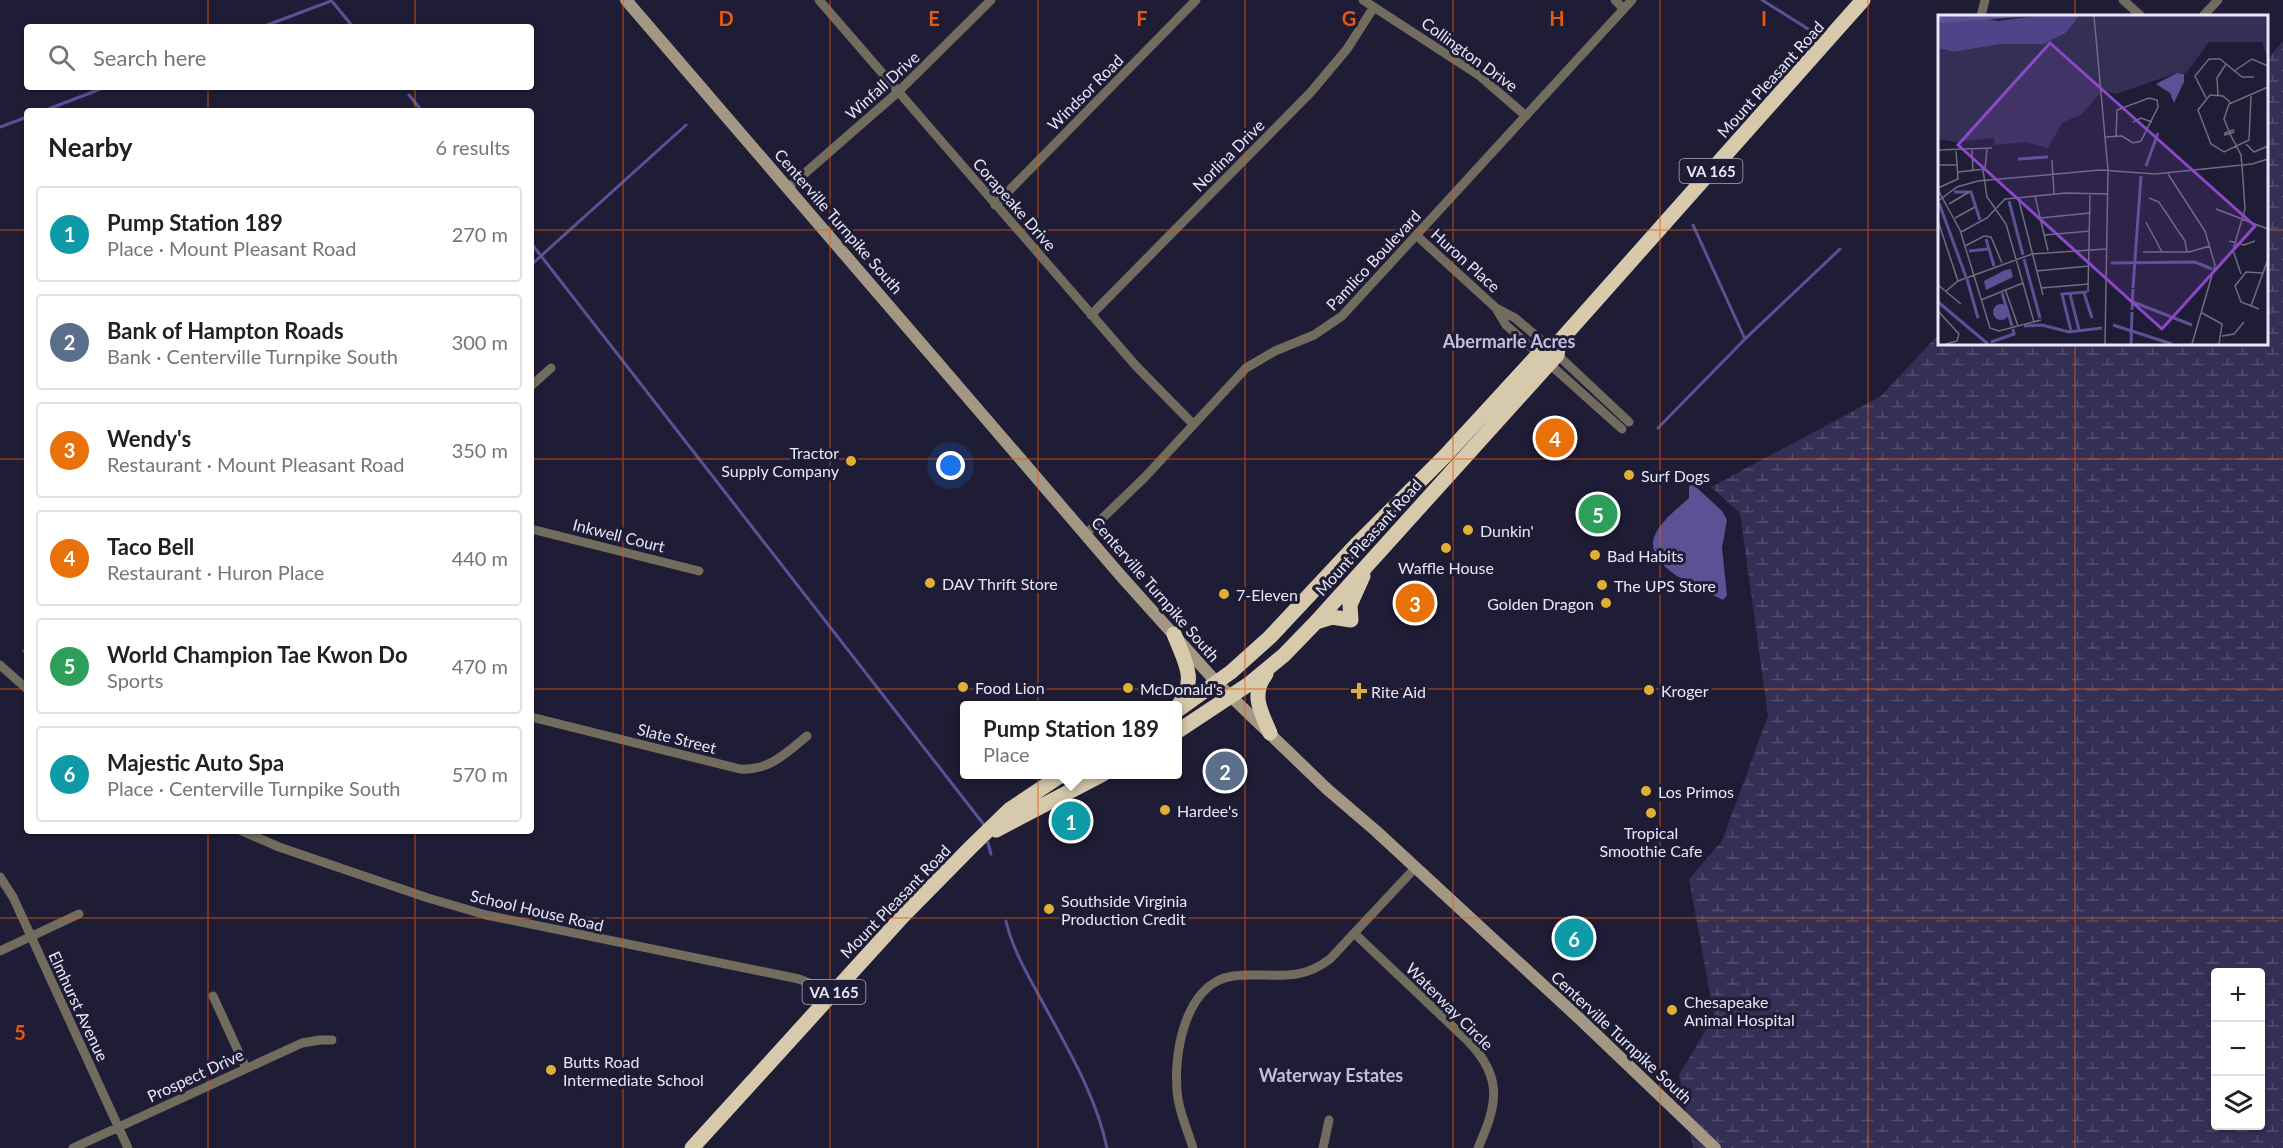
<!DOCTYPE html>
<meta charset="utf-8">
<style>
:root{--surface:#fff;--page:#f6f6f6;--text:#202124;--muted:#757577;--line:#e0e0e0;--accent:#1a73e8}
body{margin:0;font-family:Lato,sans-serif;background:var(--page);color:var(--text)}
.controls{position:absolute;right:18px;bottom:18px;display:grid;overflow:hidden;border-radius:6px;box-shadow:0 2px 4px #0004}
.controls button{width:54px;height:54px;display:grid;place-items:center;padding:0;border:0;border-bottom:2px solid var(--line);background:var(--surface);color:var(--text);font:30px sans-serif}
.you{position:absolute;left:951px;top:466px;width:21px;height:21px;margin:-15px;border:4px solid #fff;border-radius:50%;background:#1a73e8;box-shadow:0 0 0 9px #1a73e833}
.badge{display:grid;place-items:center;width:39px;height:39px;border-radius:50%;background:var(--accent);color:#fff;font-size:20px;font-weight:700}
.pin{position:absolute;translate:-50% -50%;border:3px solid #fff;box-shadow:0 2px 6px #0006}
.popup{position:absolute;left:960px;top:701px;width:222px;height:78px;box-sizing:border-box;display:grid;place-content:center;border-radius:6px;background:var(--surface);filter:drop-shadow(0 2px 4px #0005);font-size:20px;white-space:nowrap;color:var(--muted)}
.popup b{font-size:22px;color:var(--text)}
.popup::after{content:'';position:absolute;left:50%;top:100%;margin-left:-12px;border:12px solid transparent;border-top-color:var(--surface)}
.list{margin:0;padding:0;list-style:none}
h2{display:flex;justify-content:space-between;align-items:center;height:78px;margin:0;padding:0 24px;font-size:26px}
h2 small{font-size:20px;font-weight:400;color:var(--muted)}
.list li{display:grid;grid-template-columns:39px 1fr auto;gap:18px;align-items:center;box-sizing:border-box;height:96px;margin:0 12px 12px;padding:0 12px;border:2px solid var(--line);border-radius:6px}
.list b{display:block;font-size:22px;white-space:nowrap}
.list p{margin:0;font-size:20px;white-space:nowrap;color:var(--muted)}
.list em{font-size:20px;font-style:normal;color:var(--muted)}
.icon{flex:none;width:33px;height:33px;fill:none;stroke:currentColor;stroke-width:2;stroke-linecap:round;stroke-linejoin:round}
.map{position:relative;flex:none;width:2283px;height:1148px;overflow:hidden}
.search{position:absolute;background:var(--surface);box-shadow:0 2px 4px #0004;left:24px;top:24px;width:510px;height:66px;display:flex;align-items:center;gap:15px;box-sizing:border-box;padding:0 21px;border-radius:6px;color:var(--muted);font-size:22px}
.panel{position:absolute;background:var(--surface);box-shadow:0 2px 4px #0004;left:24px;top:108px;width:510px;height:726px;border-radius:6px}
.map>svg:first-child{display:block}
</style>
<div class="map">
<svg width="2283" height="1148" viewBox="0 0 2283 1148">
<defs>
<pattern id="wetland-marsh" width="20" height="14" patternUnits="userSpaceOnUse" patternTransform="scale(1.5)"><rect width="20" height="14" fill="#343055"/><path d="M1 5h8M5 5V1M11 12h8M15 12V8" fill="none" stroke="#514e6e"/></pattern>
</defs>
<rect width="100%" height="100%" fill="#1f1c35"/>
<path fill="url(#wetland-marsh)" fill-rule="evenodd" d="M2283,41V1148H1693L1679,1075L1714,1016L1689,879L1722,841L1768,716L1740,513L1711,487L1881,396L1939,334L1940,344H2266L2267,60ZM2216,972H2260V1126H2216Z"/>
<path fill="#5b5296" d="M1691,485L1695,486L1722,511L1727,520L1722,548L1727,595L1723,600C1703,590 1641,566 1655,535C1661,521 1678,508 1689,498V487Z"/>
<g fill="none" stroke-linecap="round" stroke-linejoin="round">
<path stroke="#5b5296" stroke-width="3" d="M331,0L353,27
M1762,0L1816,34
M262,27L331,1
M409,95L422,111
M43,111L106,87
M0,127L27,117
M1693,225L1745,339
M531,243L985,826
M531,265L686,125
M1658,428L1745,339L1840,249
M24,651L27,650
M988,843L991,854
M1006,921C1012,948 1028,976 1042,1001C1067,1048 1096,1095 1107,1148"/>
<path stroke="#726c5f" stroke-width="9" d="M819,0L1136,366L1193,424
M1363,0L1480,76L1526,116
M1615,0L1624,9
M2123,0L2141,16
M1981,16L1985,0
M2203,16L2218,0
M788,188L898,92L991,0
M995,205L1196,0
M1416,235L1496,308L1515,318L1547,345L1629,422
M1497,310L1506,325L1622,429
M1091,315L1311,92L1347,49L1374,7
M531,386L551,368
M531,529L699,571
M1086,534L1145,477L1246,368L1275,351L1314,335L1342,316L1632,0
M0,665L27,689
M531,717L740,769C769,771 786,753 807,736
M242,831L279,847L428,898L486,915L799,979L814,985L830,996
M0,877L13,897L128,1148
M1354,933L1468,1041C1504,1078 1497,1105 1478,1148
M0,951L79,914
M213,996L246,1068
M73,1148L302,1043L320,1040H332
M1193,1148C1188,1132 1181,1116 1178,1099C1172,1060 1183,983 1233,976C1270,971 1296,985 1330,959L1416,867
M1323,1148L1329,1120"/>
<path stroke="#a29883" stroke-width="12" d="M626,0L1121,576L1217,683L1327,789L1376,831L1582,1021L1715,1148"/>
<path stroke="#d7caac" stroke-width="15" d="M1316,622L1332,617L1351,620L1350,605L1363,576
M1174,634C1185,662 1198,680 1178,706
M1266,674C1250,694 1261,712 1270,733
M1178,710L1231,672L1270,637L1358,543L1445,456L1547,345L1559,342L1863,0
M1178,731L1249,684L1284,655L1316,622L1557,355L1559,342
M996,830L1103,774
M692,1148L903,916L970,848L1009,810L1063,774"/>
</g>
<path fill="none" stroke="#e8590c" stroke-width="1.5" stroke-opacity="0.55" d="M208,0V27M415,0V27M623,0V1148M830,0V1148M1038,0V1148M1245,0V1148M1453,0V1148M1660,0V1148M1868,0V1148M2075,0V16M208,87V111M415,87V111M0,230H27M531,230H1940M2266,230H2283M2075,344V1148M0,459H27M531,459H2283M0,689H27M531,689H2283M208,831V1148M415,831V1148M0,918H2283"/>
<g fill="#dfb034" stroke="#1f1c35" stroke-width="2">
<circle cx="851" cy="461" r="6"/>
<circle cx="1629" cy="475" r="6"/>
<circle cx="1468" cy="530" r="6"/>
<circle cx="1446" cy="548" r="6"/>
<circle cx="1595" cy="555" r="6"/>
<circle cx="930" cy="583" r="6"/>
<circle cx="1602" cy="585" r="6"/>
<circle cx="1224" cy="594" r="6"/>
<circle cx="1606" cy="603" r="6"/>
<circle cx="963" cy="687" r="6"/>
<circle cx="1128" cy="688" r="6"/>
<circle cx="1649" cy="690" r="6"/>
<path d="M1356 682h6v6h6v6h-6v6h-6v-6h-6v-6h6z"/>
<circle cx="1646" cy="791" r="6"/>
<circle cx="1165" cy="810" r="6"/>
<circle cx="1651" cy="813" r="6"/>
<circle cx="1049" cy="909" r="6"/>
<circle cx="1672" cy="1010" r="6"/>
<circle cx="551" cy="1070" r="6"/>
</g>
<g text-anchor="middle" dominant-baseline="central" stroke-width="6" stroke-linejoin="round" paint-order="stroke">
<g fill="#1f1c35" stroke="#acaabe" stroke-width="1.5">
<rect x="1679.5" y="159" width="63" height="24" rx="4.5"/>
<rect x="802.5" y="980" width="63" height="24" rx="4.5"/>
</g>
<g font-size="15" font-weight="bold" fill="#e8e7f9">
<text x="1711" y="171">VA 165</text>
<text x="834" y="992">VA 165</text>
</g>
<g font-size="16" fill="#e8e7f9" stroke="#1f1c35">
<text transform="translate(1470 54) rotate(36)">Collington Drive</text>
<text transform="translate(1770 79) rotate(-48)">Mount Pleasant Road</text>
<text transform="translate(882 85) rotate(-42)">Winfall Drive</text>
<text transform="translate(1085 92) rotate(-45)">Windsor Road</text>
<text transform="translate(1228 155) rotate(-45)">Norlina Drive</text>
<text transform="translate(1015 204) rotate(49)">Corapeake Drive</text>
<text transform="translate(839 221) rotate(49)">Centerville Turnpike South</text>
<text transform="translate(1373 260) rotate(-47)">Pamlico Boulevard</text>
<text transform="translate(1466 260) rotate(42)">Huron Place</text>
<text transform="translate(619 535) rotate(14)">Inkwell Court</text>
<text transform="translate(1368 537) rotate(-48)">Mount Pleasant Road</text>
<text transform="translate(1156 589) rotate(49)">Centerville Turnpike South</text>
<text transform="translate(677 738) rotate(14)">Slate Street</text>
<text transform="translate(895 901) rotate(-46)">Mount Pleasant Road</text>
<text transform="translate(537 910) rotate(13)">School House Road</text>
<text transform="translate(79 1006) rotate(65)">Elmhurst Avenue</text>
<text transform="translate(1450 1006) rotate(45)">Waterway Circle</text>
<text transform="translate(1622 1037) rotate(43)">Centerville Turnpike South</text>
<text transform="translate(195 1075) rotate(-25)">Prospect Drive</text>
</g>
<g font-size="16" fill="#e8e7f9" stroke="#1f1c35" text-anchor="start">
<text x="839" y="452" text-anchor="end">Tractor<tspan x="839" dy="18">Supply Company</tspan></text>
<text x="1641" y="475">Surf Dogs</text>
<text x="1480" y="530">Dunkin'</text>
<text x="1607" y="555">Bad Habits</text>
<text x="1446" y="567" text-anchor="middle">Waffle House</text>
<text x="942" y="583">DAV Thrift Store</text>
<text x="1614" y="585">The UPS Store</text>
<text x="1236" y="594">7-Eleven</text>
<text x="1594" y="603" text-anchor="end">Golden Dragon</text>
<text x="975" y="687">Food Lion</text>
<text x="1140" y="688">McDonald's</text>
<text x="1661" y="690">Kroger</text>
<text x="1371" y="691">Rite Aid</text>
<text x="1658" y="791">Los Primos</text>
<text x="1177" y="810">Hardee's</text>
<text x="1651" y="832" text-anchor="middle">Tropical<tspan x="1651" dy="18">Smoothie Cafe</tspan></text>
<text x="1061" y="900">Southside Virginia<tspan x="1061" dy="18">Production Credit</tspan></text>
<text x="1684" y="1001">Chesapeake<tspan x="1684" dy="18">Animal Hospital</tspan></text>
<text x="563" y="1061">Butts Road<tspan x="563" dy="18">Intermediate School</tspan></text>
</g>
<g font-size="18" font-weight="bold" fill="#c0bedf" stroke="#1f1c35">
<text x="1509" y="341">Abermarle Acres</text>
<text x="1331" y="1075">Waterway Estates</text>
</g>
</g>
<g transform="translate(1938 15)">
<rect width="330" height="330" fill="#1f1c35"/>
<path d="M96,1H141L128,18L106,29H64L16,37L0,33V7L43,3L60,6Z" fill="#4e4588"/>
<path d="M141,1H330V44L324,27H271L248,58H239L178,79L165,75L144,99L124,108L110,133L88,127L57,130L56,123L18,127L0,124V33L16,37L64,29H105L128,18Z" fill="#343055"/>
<path d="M0,1H96L4,8L0,7ZM239,58L246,59V67L236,88L232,78L218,69ZM67,255L73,254L75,262L48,275L46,266ZM55 297a8 8 0 1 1 16 0a8 8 0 1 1-16 0Z" fill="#5b5296"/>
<path fill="none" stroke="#5b5296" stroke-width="3" d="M80,144L110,142M208,151L220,118M16,177H33L42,205M71,186L85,240M1,188L28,262M48,224L56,251M31,236L50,234M86,244L102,303M173,248L257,247L274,254M29,264L40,303M195,273L203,161M64,278L74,311M146,278L154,303M132,279L141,315M0,287L50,329M195,287L254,310M194,295L195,274M175,310L234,329M86,311L104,310L131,317L164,313M133,316L124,279L149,277M53,327L76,319L75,314M193,329L194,297"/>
<path fill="none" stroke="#6f6d83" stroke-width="1.5" d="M156,1L170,155L167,329M296,56L314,44L330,51M280,80L279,63L288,49M268,83L257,61L271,44H282L304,62H316M293,88L285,81L272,80L260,95L273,129L286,137L311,125L313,81M195,107L203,103L214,107M295,115L296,117L287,120V118ZM292,119L303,140L305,164L307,194L295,235L303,259M293,121L286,104L291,89L330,72M167,122L184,121L195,128L203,126L220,92L219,85L211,83L179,95L178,122M308,129L316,137L330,131M0,135L54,133M34,135L35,156M114,145L116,179M0,150H20M45,155L49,182L68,209L96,307M20,157L47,154L49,133M230,159L267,216L277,250L254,329M0,173L20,164L18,136M0,175L22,215L52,313L61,316L103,305M97,181L110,236M80,182L105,280M211,183L221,187L247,226L249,237M0,186L19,172L40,166L162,155L217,159L314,149L330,144M11,189L31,177M278,194L330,214M17,203L37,192M102,203L152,198M0,206L20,266M208,207L224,237M23,217L49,203L67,184L128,178L170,179M107,220L152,216M291,226L306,230L317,226M27,231L46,221L53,222L64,248M205,237H251L272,231M98,256L151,251M0,270L23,289M103,273L151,269M67,274L80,311M8,276L20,266L94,239L168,234M150,277L152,180M43,285L85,268M313,291L330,244M321,294L303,287L297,271L308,257L325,258M0,296L21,319L19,326L8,329M264,298L284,309L281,329M284,321L296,319L306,307"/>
<path fill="#8b48c8" fill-opacity="0.15" stroke="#8b48c8" stroke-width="3" d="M112,28L317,211L224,314L20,130Z"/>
<rect width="330" height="330" fill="none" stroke="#e8e7f9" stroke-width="3"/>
</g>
<g font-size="20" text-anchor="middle" font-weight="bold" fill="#e8590c" stroke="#1f1c35" stroke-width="6" stroke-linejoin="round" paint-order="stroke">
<text x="726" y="26">D</text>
<text x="934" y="26">E</text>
<text x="1142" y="26">F</text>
<text x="1349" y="26">G</text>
<text x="1557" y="26">H</text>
<text x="1764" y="26">I</text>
<text x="20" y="1040">5</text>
</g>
</svg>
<div class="controls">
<button>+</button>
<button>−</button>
<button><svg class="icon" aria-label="layers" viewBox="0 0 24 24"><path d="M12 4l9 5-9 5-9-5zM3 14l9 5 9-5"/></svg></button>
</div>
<div class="you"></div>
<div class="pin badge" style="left:1071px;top:821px;background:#0f9aa8">1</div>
<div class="popup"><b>Pump Station 189</b>Place</div>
<div class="pin badge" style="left:1225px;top:771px;background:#5c6f8a">2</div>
<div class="pin badge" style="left:1415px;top:603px;background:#e8710a">3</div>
<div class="pin badge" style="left:1555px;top:438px;background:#e8710a">4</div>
<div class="pin badge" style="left:1598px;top:514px;background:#2e9e5b">5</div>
<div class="pin badge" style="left:1574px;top:938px;background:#0f9aa8">6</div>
<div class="search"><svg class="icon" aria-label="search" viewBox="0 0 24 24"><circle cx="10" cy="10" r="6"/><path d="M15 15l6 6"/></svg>Search here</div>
<section class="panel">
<h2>Nearby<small>6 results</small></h2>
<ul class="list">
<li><span class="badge" style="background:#0f9aa8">1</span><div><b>Pump Station 189</b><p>Place · Mount Pleasant Road</p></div><em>270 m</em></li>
<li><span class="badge" style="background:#5c6f8a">2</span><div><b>Bank of Hampton Roads</b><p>Bank · Centerville Turnpike South</p></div><em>300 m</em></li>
<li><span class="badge" style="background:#e8710a">3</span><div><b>Wendy's</b><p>Restaurant · Mount Pleasant Road</p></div><em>350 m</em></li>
<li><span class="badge" style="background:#e8710a">4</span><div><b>Taco Bell</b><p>Restaurant · Huron Place</p></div><em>440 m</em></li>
<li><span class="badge" style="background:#2e9e5b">5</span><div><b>World Champion Tae Kwon Do</b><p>Sports</p></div><em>470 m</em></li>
<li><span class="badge" style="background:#0f9aa8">6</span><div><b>Majestic Auto Spa</b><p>Place · Centerville Turnpike South</p></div><em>570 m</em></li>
</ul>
</section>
</div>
